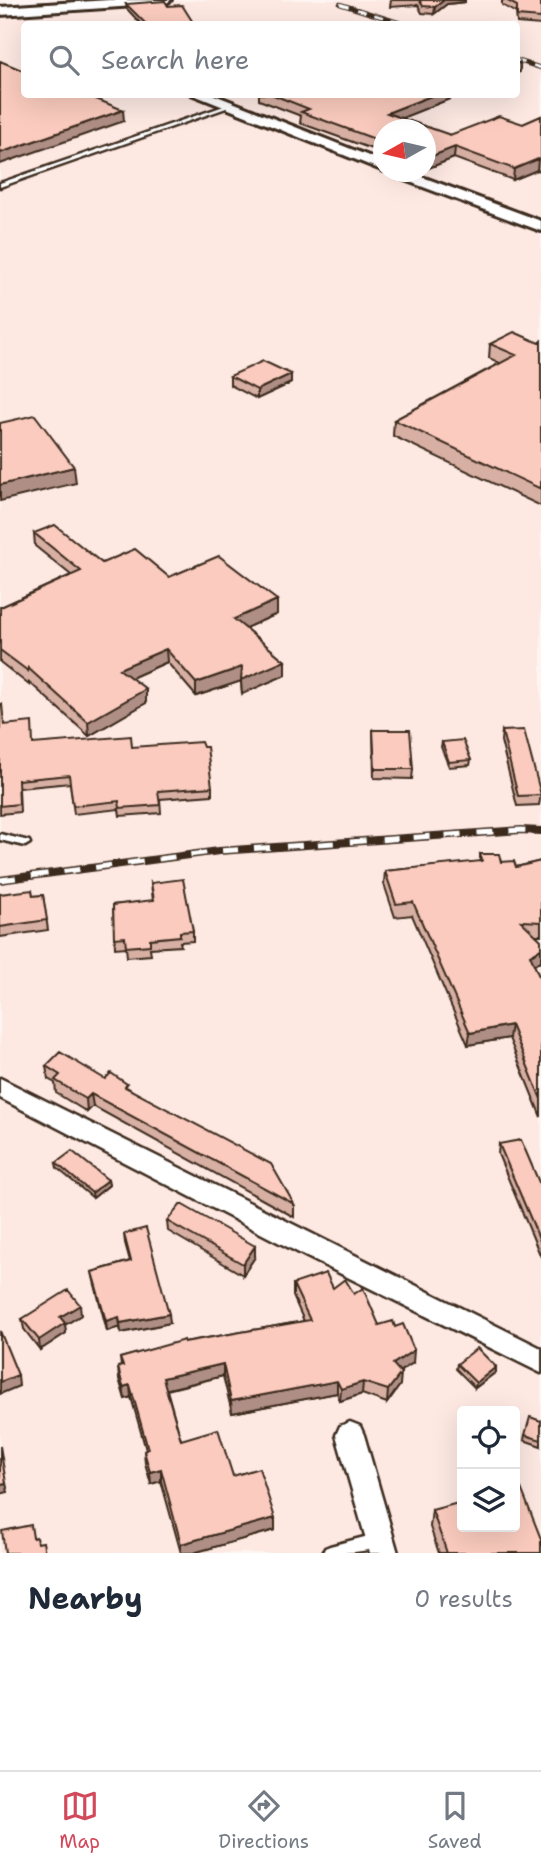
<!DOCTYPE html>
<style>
:root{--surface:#fff;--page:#f6f6f7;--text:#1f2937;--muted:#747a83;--line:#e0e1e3;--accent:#d1495b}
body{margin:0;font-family:"Shantell Sans",sans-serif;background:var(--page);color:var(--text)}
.controls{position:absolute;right:21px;bottom:21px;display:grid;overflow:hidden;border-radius:7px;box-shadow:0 7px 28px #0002}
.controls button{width:63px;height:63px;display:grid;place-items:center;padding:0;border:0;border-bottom:2px solid var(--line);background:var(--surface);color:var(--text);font:35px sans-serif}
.compass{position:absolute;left:373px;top:119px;width:63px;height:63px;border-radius:50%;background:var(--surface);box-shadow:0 7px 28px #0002;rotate:262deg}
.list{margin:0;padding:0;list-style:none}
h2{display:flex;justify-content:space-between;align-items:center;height:91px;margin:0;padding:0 28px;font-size:30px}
h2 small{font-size:23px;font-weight:400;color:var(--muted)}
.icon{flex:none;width:38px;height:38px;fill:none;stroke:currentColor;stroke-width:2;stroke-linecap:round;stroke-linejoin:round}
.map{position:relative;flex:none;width:541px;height:1553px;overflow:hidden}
.search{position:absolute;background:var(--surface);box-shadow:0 7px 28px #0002;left:21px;right:21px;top:21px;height:77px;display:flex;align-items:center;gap:18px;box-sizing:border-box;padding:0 24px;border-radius:7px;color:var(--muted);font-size:26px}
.sheet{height:217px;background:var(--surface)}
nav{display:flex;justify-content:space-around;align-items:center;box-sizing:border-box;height:98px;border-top:2px solid var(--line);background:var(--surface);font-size:19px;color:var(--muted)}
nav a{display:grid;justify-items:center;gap:4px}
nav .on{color:var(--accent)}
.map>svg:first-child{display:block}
</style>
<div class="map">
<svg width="541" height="1553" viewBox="0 0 541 1553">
<rect width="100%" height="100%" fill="#fef5f2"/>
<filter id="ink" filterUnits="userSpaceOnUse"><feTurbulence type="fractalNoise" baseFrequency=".0143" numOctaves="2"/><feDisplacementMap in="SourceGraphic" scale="14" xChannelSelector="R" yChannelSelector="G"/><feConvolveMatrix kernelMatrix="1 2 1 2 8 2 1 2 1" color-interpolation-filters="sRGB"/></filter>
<g filter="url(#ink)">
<path fill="#fde8e2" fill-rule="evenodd" d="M201,0H541V1553H0V12ZM24,24H516V94H24ZM384,130H426V172H384ZM462,1411H515V1527H462Z"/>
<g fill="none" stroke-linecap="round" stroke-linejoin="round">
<defs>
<path id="service" d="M227,105L232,106L0,187V183Z
M0,834L29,841L30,843L25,846L0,840Z
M380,1533L385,1535L387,1540L385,1545C364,1553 345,1553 323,1553L325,1548L330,1546Z"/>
<path id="minor" d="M0,1078L541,1348V1373L305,1256L0,1098Z
M350,1422L360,1426L364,1435L398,1553H370L336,1435L340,1426Z"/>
<path id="tertiary" d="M109,0H171L165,4L0,15V7Z
M191,94H212L384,162V171Z
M388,172H409L541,221V231L391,175Z"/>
</defs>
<use href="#service" stroke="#3b2a1e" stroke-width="5"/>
<use href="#minor" stroke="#3b2a1e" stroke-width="5"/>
<use href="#tertiary" stroke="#3b2a1e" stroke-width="6"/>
<use href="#service" fill="#fff" fill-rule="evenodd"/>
<use href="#minor" fill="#fff" fill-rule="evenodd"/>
<use href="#tertiary" fill="#fff" fill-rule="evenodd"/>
<defs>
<path id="rail-far1" d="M340,4L404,24
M516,60L541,68"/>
<path id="rail" d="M0,880L219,851L521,830L541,831"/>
</defs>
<use href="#rail-far1" stroke="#3b2a1e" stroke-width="4.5"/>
<use href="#rail" stroke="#3b2a1e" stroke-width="8"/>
<use href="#rail-far1" stroke="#fff" stroke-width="2.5" stroke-dasharray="9" stroke-linecap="butt"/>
<use href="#rail" stroke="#fff" stroke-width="5" stroke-dasharray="16" stroke-linecap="butt"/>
</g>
<path fill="#d7afa3" stroke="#3b2a1e" stroke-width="2" d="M391,0H465V2L447,4L434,14L422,13L418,5L390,7Z
M502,0H541V25L517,23L516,13L502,5Z
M126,4L168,6L194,24H141L127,9Z
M259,94H462L401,118L450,135L523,124L541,116V171L537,170L513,180L454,158L426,169L425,130H383V153L300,123L301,116L259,100Z
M541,341V506L393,436L394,420L500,363L489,358L490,344L539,343Z
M291,374V383L257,399L230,385V376Z
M34,533L102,563L277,600V614L245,628L285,661V675L242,694L241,681L196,696L167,662L131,678L146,703L89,736L29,682V685L0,662V607H1L71,575L35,546Z
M0,704L4,724L33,744L132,747L212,787V795L160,799L161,813L120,816L119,809L74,814L70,783L19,788L20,812L0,814Z
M373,730L413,769L412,779L374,778Z
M502,731L541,795L539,805L517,806L501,741Z
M442,742L471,760L470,765L449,767L441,747Z
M480,854L516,867L541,861V935H536L534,965L541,981V1117L509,1038L468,1045L412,915L395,917L384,884L385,871L480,862Z
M151,883L193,931V941L180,942L181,946L150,948L151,955L127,957L126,947L115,948L113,905L153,901Z
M0,894L33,896L43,895L48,930L0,937Z
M46,1066L105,1079L128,1088L294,1204V1217L93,1106L87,1112L56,1093L55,1083L48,1079Z
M499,1144L541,1187V1257L498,1154Z
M56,1163L108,1180L109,1185L93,1198L57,1168Z
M167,1221L255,1257L243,1275L168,1231Z
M124,1234L170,1323L121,1333L120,1327L107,1331L94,1281L92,1272L130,1261L125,1243Z
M293,1284L333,1288L354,1294L379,1325L413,1363L399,1372L400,1385L387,1403L362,1394L340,1401L337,1393L232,1413L223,1376L167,1390L181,1440L233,1476L275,1518V1530L193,1553H181L161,1481L151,1484L145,1463L144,1451L146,1450L131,1397L125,1399L119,1379L118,1367L121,1366L120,1358L184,1342L304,1321L293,1296Z
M81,1315L65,1325L66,1333L40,1350L24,1329L22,1319Z
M457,1364L496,1367V1372L475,1388L456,1369Z
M541,1421V1446L524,1440L525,1435Z
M432,1510L541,1553H439L430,1527Z"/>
<path fill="#af8e85" stroke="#3b2a1e" stroke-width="2" d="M444,0H465V2L447,4L434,14L435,7Z
M520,62V72L516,74V64Z
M436,94H462L387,124V113Z
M123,110L124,121L0,164V153Z
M455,147L454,158L426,169L427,158Z
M538,159L537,170L513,180L514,169Z
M291,374V383L257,399V390Z
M74,467L76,483L0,501V485Z
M277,600V614L234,633V619Z
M166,649L167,662L120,683L119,669Z
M285,661V675L242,694L241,681L196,696V683L242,667Z
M146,689V703L89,736L88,722Z
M541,949V961L528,968L530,955Z
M511,1025L509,1038L468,1045L470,1033Z
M91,1094L93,1106L87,1112L86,1099Z
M108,1180L109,1185L93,1198L92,1193Z
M255,1246V1257L243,1275V1264Z
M80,1305L81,1315L65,1325L66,1333L40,1350L39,1340L60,1317Z
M169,1314L170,1323L121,1333L120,1323Z
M119,1317L120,1327L107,1331L106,1321Z
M414,1350L413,1363L392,1376L393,1364Z
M223,1364V1376L164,1390L163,1378Z
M496,1367V1372L475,1388L476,1383Z
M401,1373L400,1385L387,1403L388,1390Z
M18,1375L19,1386L0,1394V1382Z
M337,1381V1393L232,1413L231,1401Z
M363,1382L362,1394L340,1401L341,1389Z
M130,1385L131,1397L125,1399L123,1387Z
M161,1469V1481L151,1484L150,1472Z
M6,1483L8,1492L0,1494V1484Z
M275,1518V1530L193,1553H181V1544Z"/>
<path fill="#facbbe" stroke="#3b2a1e" stroke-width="2" d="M419,0H444L435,7L423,6Z
M506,0H541V18L517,16V6Z
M165,1L168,6L182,5L194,24H146L126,4Z
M0,61L24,71V94H84L123,110L0,153Z
M271,94H436L387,113L450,135L499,116L523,124L541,116V160L538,159L514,169L455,147L427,158L425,157V130H383V142L301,112L309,109Z
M514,332L539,343L541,341V489L394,420L516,355L490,344Z
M263,361L291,374L257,390L230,376Z
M35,415L74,467L0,485V423Z
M55,525L102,563L135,549L169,577L219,556L277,600L234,619L285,661L241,680L242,667L196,683L166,649L119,669L146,689L88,722L28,668V671L0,650V607H1L81,571L34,533Z
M0,704H2L4,725L32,722L33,744L131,736L132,747L201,742L203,747H207L212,787L158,791L160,805L120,808L119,801L73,806L69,775L18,780L19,804L0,806Z
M373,730H410L413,769H375Z
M524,730L541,795L518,796L502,731Z
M463,740L471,760L449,762L442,742Z
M480,854H499L501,862L514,861L516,867L541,861V922L521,921L541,940V949L530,955L541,981V1099L511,1025L470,1033L413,902L396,904L385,871L482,861Z
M183,879L193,931L180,932V936L150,939V945L126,947L125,937L114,938L113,905L154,900L151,883Z
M32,890L33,896L43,895L47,920L0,927V894Z
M60,1052L105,1079L111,1073L127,1084L125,1087L271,1164L294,1204L91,1094L86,1099L55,1080L60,1075L46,1066Z
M521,1140L541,1187V1243L499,1144Z
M72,1151L108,1180L92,1193L56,1163Z
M181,1204L255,1246L243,1264L167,1221Z
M146,1228L169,1314L120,1323L119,1317L106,1321L92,1272L131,1261L124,1234Z
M326,1273L333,1288L345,1279L354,1294L363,1288L379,1325L393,1321L395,1327L403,1324L414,1350L393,1364L401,1373L388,1390L363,1382L341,1389L337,1381L231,1401L223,1364L163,1378L181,1440L218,1429L233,1476L259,1468L275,1518L181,1544L161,1469L150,1472L144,1451L148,1449L130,1385L123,1387L118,1367L123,1366L120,1358L184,1340V1342L310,1320L293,1284Z
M68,1290L80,1305L60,1317L65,1323L39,1340L22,1319Z
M0,1331L18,1375L0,1382Z
M477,1348L496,1367L476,1383L457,1364Z
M530,1417L541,1421V1440L525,1435Z
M0,1446L6,1483L0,1484Z
M521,1488L541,1539V1553H447L432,1510L462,1502V1527H515V1489Z
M31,1525L33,1538L36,1537L37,1543L43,1542L45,1553H5L2,1531Z"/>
</g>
</svg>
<div class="controls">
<button><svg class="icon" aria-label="locate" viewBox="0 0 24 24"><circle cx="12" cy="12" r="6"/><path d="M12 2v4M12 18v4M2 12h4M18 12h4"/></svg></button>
<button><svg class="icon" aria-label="layers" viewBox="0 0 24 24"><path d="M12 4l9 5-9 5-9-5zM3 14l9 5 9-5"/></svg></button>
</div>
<svg class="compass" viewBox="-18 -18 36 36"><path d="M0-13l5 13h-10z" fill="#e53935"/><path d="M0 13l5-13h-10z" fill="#747a83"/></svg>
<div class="search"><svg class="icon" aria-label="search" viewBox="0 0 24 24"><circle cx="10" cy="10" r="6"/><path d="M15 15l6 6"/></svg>Search here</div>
</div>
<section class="sheet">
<h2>Nearby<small>0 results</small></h2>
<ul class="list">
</ul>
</section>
<nav>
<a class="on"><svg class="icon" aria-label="map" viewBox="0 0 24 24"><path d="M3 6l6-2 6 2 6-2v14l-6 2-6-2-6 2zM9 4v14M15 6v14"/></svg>Map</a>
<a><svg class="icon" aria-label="directions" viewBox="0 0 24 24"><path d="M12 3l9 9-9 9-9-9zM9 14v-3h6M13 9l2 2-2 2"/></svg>Directions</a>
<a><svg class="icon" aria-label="saved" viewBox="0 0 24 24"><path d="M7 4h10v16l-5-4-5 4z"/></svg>Saved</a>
</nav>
